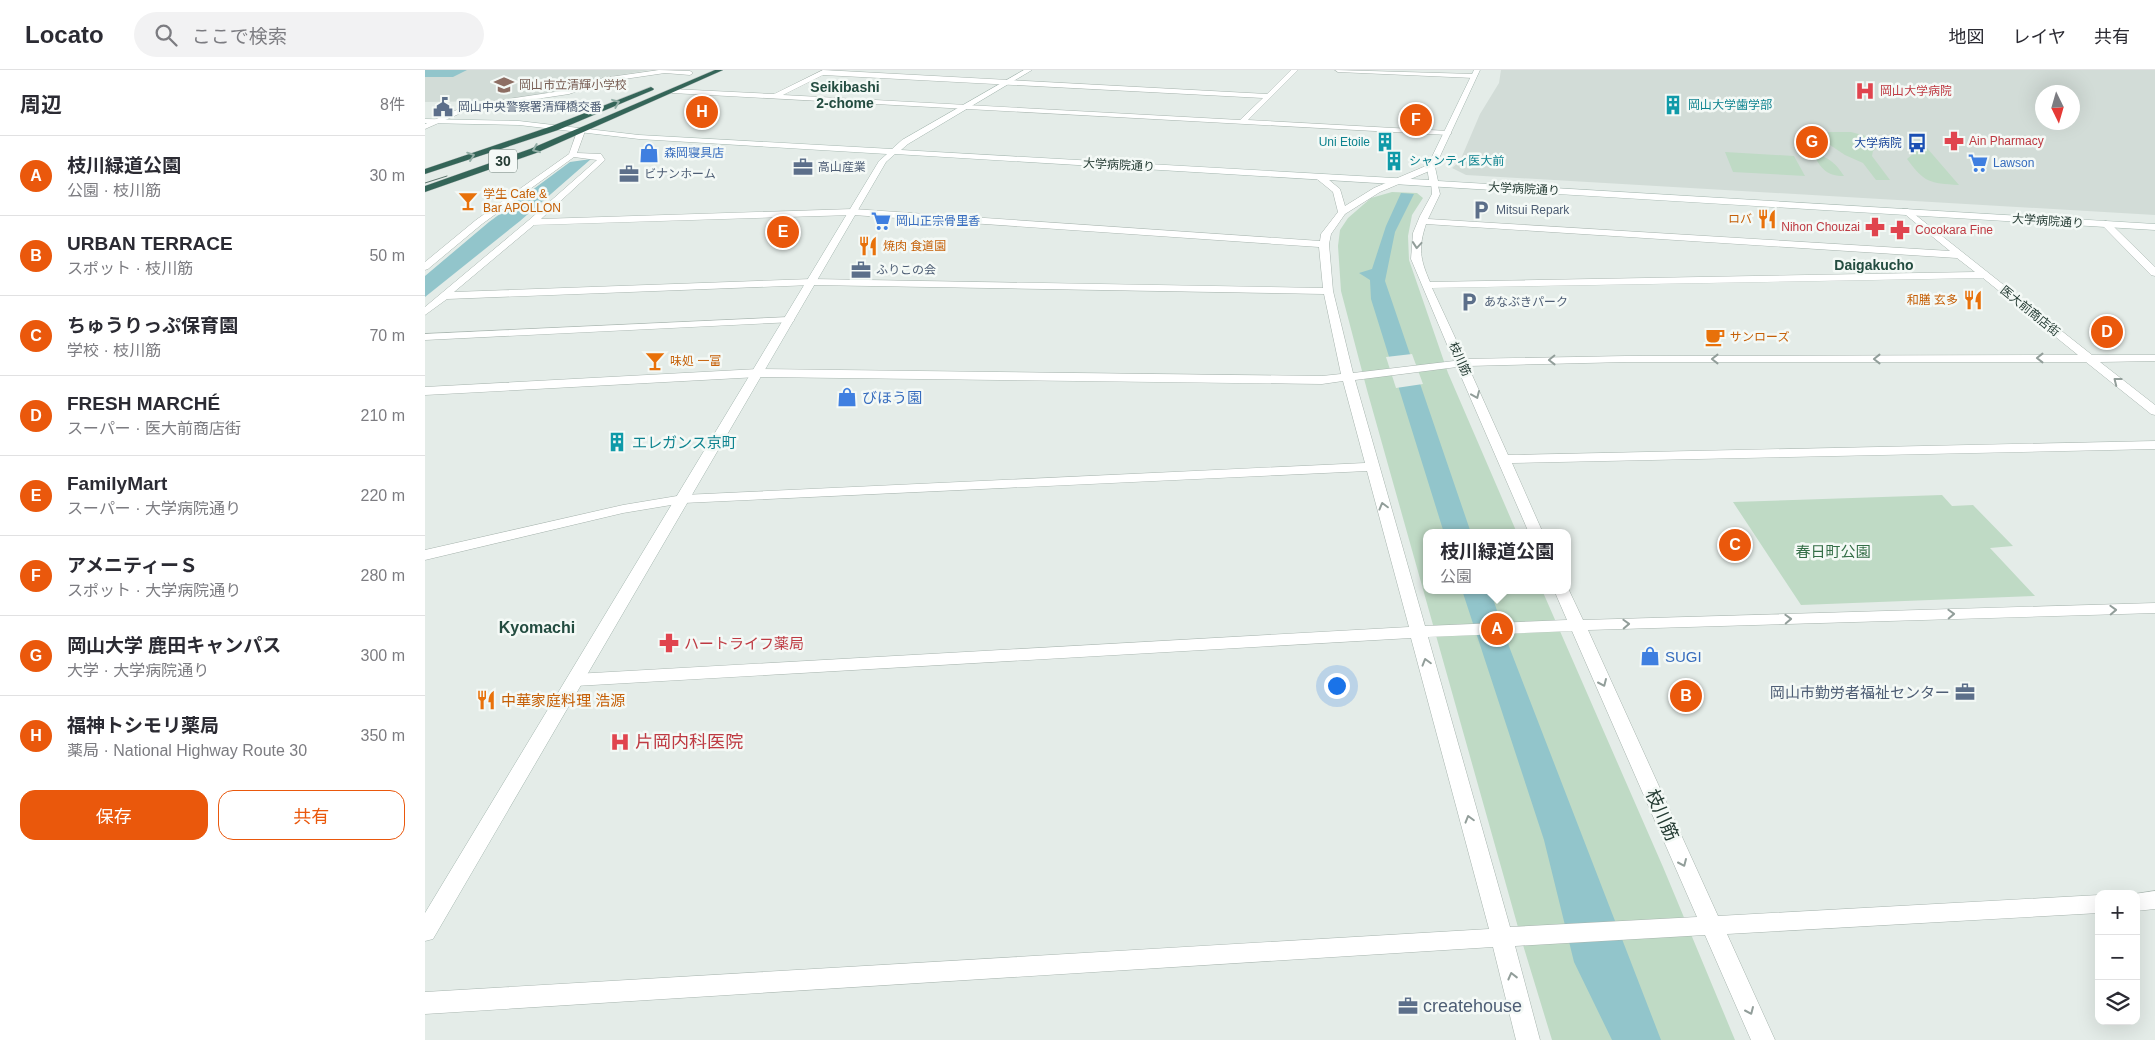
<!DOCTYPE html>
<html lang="ja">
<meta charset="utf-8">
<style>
:root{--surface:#fff;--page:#f2f2f3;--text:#2b2b33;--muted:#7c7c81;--line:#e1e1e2;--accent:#ea580c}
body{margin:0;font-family:Helvetica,"Noto Sans JP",sans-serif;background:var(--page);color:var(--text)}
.controls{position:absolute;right:15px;bottom:15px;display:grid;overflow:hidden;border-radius:10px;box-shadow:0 5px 20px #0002}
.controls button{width:45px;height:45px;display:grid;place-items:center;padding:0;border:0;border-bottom:1px solid var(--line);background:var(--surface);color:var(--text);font:25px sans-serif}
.compass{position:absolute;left:1610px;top:15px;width:45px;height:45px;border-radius:50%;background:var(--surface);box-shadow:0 5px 20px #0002;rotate:175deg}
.you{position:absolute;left:911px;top:615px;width:18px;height:18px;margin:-12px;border:4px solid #fff;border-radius:50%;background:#1a73e8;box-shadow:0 0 0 8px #1a73e833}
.badge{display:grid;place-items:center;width:32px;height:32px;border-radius:50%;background:var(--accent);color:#fff;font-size:16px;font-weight:700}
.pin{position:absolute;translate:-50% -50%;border:2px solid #fff;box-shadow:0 1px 5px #0006}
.popup{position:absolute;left:998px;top:459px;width:148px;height:65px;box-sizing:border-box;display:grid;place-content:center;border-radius:10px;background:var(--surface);filter:drop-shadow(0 1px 4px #0005);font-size:16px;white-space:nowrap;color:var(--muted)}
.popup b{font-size:19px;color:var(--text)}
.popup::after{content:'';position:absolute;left:50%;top:100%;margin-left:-10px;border:10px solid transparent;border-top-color:var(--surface)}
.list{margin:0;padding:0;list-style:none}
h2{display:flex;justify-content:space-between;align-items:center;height:65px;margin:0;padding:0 20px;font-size:21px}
h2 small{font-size:16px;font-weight:400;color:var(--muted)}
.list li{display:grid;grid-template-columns:32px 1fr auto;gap:15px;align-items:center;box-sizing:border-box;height:80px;padding:0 20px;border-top:1px solid var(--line)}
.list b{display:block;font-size:19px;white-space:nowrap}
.list p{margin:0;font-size:16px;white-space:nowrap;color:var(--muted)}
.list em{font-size:16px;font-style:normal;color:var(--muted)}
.actions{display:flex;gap:10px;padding:15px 20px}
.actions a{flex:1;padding:11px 0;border:1px solid var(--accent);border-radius:15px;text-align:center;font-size:18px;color:var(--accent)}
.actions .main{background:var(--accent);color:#fff}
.icon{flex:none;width:28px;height:28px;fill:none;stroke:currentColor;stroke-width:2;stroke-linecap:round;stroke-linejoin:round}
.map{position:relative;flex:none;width:1730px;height:970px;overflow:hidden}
header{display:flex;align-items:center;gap:30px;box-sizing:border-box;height:70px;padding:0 25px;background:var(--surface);border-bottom:1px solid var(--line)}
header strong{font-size:24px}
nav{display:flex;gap:28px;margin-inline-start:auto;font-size:18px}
.search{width:350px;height:45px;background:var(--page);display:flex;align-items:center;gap:12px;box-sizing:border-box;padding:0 18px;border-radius:28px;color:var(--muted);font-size:19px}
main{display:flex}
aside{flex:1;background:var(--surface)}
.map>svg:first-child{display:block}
</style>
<header>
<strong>Locato</strong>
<div class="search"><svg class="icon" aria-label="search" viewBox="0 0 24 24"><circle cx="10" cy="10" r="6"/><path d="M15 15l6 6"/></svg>ここで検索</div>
<nav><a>地図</a><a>レイヤ</a><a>共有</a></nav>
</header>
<main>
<aside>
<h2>周辺<small>8件</small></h2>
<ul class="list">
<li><span class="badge">A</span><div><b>枝川緑道公園</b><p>公園 · 枝川筋</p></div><em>30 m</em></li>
<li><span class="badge">B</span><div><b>URBAN TERRACE</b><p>スポット · 枝川筋</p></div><em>50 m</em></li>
<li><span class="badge">C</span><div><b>ちゅうりっぷ保育園</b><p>学校 · 枝川筋</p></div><em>70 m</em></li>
<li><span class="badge">D</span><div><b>FRESH MARCHÉ</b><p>スーパー · 医大前商店街</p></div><em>210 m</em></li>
<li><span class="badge">E</span><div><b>FamilyMart</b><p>スーパー · 大学病院通り</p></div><em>220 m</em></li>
<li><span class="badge">F</span><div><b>アメニティーＳ</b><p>スポット · 大学病院通り</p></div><em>280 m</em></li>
<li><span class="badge">G</span><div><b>岡山大学 鹿田キャンパス</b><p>大学 · 大学病院通り</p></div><em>300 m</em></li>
<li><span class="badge">H</span><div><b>福神トシモリ薬局</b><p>薬局 · National Highway Route 30</p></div><em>350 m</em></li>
</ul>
<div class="actions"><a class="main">保存</a><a>共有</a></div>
</aside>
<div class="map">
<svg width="1730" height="970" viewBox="0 0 1730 970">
<rect width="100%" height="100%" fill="#e4ece8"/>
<path fill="#d2dcd7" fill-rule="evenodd" d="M0,0H225L175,8L140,21L69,31L0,32Z
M1076,0H1730V145L1041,105L1027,98L1035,91L1055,44L1074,13ZM1618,22H1648V52H1618Z"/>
<path fill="#bfdac5" d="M1403,62H1426L1456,70L1458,72L1448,81L1447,86L1465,110H1451L1438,93L1420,85L1402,73L1398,67Z
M1495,78H1502L1534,115C1504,113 1500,113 1482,89Z
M1300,82L1369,86L1380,106L1308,102Z
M1389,85C1403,85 1412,95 1419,106C1402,106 1396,99 1389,85Z
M967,122L992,123L998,128L987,145L983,166L984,190L1023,303L1092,463H1002V520H1117L1238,797L1310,970H1127L1098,875L942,320L916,221L913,176L915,160L923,148L946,128Z
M1517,425L1527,436L1548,435L1588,476L1565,478L1610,526L1376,535L1308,432Z"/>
<path fill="#92c5cb" d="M0,0H42L28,7H0Z
M166,89L95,151L0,227V206L64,152L145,92Z
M976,123L989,124L970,162L960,211L1046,463H1019L946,229L945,210L934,203L947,199L961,156Z
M1037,520H1065L1085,579L1236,970H1187L1149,892L1119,770Z"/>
<path fill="#e4ece8" d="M987,284L998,314L971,318L961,287Z"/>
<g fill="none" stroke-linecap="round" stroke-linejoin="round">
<defs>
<path id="street" d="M234,0L265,1L268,3L265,5L240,3L179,12L144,24L45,39L0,59V54L43,35L143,20L178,8Z
M398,0L842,24L866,0H873L823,50L1023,61L1027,63L1023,65L247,23L244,21L247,19L349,24ZM398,5L838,28L815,50L358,25Z
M910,0L1049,4L1052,6L1049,8L913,2Z
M153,59L160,61L152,83L176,84L180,90L116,149L428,139L895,171L896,164L913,142L908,122L892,109V105H898L915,119L920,136L949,118L1003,95H1009V99L955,122L920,144L906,164L904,174L908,221L928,303L1029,291L986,189L988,163L995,146L1007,124L1006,112H1012L1015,124L1003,149L1525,181L1476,141L1477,139H1483L1667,285H1730V291L1675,292L1730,335V345L1726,344L1661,292H1201L1043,296L1083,385L1730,371V379L1087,393L1118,463H1104L1032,297L930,310L1000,556L1142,550L1129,520H1142V516L1158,550L1730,533V543L1163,560L1293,846L1674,825V843L1302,864L1350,970H1326L1280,865L1090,876L1115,970H1091L1068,877L0,944V922L1064,859L986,568L150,616L144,614L141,610L144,606L150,604L984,557L942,401L258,433L198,443L0,490V480L198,435L258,425L940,393L918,311L897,314L333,307L0,325V317L333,299L897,306L916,304L899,224L387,215L22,229L0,245V237L104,150L172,90L149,87L57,154L3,199L0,200V192L51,150L144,84ZM428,145L894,177L898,218L387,209L29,222L109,155ZM1001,154L1532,188L1550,202L1005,212C995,189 993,178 1001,154ZM1558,208L1653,285L1201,286L1040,289L1007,218ZM1147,561L1272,847L1085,857L1003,567Z
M1681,151L1684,152L1730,197V206L1726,205L1678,156V152Z
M364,247L368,248L369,250L368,252L0,270V264Z
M1730,821V839L1711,841V824H1709Z"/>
<path id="secondary" d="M599,0H607L483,74L476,80L1004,110L1002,97L1049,0H1055L1010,97L1013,111L1730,154V160L470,84L461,92L8,869L0,871V843L454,91L462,84L214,69L94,55L0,53V49L94,51L214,65L467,79L477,70Z"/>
<path id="highway" d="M290,0H298L111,83L0,122V116L105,79Z
M226,17L229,19L228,20L133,60L0,104V99L127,56Z"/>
</defs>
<use href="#street" stroke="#a7b4ae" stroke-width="1"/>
<use href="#secondary" stroke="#a4b6af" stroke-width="1"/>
<use href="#highway" stroke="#c2c8c6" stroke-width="1"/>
<use href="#street" fill="#fff" fill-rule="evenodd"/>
<use href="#secondary" fill="#fff" fill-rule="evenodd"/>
<use href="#highway" fill="#346558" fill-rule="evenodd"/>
<path stroke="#607770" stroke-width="1" d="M0,113L22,106"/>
</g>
<defs><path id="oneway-chevron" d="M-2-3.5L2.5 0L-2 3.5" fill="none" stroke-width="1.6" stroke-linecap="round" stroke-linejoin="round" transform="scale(1.25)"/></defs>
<g stroke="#94afa7">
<use href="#oneway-chevron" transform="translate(191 33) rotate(-22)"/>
<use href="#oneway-chevron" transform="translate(111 79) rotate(158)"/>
<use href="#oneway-chevron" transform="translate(46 86) rotate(-19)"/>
</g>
<g stroke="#929e9a">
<use href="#oneway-chevron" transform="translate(992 175) rotate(95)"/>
<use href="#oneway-chevron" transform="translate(1615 288) rotate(180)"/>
<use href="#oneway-chevron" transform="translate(1290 289) rotate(180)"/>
<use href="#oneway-chevron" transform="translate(1452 289) rotate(180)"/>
<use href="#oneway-chevron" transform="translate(1127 290) rotate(179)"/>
<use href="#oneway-chevron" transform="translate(1692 311) rotate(-142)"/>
<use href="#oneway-chevron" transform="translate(1051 325) rotate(67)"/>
<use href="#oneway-chevron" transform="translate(958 436) rotate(-105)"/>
<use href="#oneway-chevron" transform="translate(1688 540) rotate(-2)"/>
<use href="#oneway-chevron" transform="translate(1526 544) rotate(-2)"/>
<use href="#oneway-chevron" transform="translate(1363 549) rotate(-2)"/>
<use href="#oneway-chevron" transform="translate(1201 554) rotate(-2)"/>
<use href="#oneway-chevron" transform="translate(1001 592) rotate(-106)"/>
<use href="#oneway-chevron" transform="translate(1178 613) rotate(66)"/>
<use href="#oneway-chevron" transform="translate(1044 749) rotate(-106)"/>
<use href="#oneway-chevron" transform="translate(1258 793) rotate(66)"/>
<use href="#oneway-chevron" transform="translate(1087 906) rotate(-104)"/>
<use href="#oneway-chevron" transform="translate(1325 941) rotate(66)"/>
</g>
<defs>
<symbol id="school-bare" viewBox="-9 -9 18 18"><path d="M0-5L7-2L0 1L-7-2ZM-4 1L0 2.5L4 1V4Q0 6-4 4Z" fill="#8d6e63" stroke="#f4f9f6" stroke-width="2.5" paint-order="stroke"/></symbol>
<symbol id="hospital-bare" viewBox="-9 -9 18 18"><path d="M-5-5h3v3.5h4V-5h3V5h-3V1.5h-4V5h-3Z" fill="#e0444e" stroke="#f4f9f6" stroke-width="2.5" paint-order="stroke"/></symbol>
<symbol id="building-bare" viewBox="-9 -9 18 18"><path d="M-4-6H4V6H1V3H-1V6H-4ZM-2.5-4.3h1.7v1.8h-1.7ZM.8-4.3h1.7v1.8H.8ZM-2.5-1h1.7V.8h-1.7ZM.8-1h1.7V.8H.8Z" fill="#0f9aa8" stroke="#f4f9f6" stroke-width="2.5" paint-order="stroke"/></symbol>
<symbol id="civic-bare" viewBox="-9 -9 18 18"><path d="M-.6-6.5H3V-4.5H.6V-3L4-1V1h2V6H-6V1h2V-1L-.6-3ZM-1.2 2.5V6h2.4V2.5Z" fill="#5c6f8a" stroke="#f4f9f6" stroke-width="2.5" paint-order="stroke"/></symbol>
<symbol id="pharmacy-bare" viewBox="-9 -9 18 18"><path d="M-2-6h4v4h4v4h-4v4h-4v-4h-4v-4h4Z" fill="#e0444e" stroke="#f4f9f6" stroke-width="2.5" paint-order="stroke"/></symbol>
<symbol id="bus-bare" viewBox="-9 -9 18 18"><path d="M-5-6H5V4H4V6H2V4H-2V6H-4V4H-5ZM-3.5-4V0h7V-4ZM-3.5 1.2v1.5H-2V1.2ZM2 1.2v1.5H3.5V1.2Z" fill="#1a4fb4" stroke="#f4f9f6" stroke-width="2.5" paint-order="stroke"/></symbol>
<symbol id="shop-bare" viewBox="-9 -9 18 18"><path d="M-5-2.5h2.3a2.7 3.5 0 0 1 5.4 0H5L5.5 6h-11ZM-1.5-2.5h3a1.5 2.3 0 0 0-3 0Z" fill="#3f7fe0" stroke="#f4f9f6" stroke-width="2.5" paint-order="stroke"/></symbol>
<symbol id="supermarket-bare" viewBox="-9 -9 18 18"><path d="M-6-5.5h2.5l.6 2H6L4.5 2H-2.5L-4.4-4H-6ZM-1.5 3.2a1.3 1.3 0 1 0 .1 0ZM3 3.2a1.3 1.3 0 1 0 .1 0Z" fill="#3f7fe0" stroke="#f4f9f6" stroke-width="2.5" paint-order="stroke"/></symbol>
<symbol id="office-bare" viewBox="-9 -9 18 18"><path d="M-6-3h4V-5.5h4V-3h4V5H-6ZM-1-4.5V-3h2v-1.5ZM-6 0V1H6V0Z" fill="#5c6f8a" stroke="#f4f9f6" stroke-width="2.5" paint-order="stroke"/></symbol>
<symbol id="bar-bare" viewBox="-9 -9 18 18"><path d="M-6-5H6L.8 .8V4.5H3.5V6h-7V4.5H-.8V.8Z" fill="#e8710a" stroke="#f4f9f6" stroke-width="2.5" paint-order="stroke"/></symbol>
<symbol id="parking-bare" viewBox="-9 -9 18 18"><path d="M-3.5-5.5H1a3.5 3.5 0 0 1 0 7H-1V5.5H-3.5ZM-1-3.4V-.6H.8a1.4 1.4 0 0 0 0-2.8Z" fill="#5c6f8a" stroke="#f4f9f6" stroke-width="2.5" paint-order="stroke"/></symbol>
<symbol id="restaurant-bare" viewBox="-9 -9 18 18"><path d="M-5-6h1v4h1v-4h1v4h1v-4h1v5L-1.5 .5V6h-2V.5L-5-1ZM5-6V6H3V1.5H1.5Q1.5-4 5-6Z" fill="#e8710a" stroke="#f4f9f6" stroke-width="2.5" paint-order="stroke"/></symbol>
<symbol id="cafe-bare" viewBox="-9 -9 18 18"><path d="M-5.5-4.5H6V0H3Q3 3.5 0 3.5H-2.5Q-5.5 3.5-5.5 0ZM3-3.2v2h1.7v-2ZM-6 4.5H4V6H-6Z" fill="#e8710a" stroke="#f4f9f6" stroke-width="2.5" paint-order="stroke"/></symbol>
</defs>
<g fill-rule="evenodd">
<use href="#school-bare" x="65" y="1" width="28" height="28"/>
<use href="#hospital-bare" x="1426" y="7" width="28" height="28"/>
<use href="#building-bare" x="1234" y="21" width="28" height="28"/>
<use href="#civic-bare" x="4" y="23" width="28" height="28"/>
<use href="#pharmacy-bare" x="1515" y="57" width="28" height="28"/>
<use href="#building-bare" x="946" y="58" width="28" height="28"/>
<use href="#bus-bare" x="1478" y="59" width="28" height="28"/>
<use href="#shop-bare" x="210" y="69" width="28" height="28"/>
<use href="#building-bare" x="955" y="77" width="28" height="28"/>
<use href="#supermarket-bare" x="1539" y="79" width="28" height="28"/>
<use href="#office-bare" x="364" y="83" width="28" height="28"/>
<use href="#office-bare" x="190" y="90" width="28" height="28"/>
<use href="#bar-bare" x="29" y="117" width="28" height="28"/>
<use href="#parking-bare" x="1042" y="126" width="28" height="28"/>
<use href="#restaurant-bare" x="1328" y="135" width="28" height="28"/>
<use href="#supermarket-bare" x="442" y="137" width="28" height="28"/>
<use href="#pharmacy-bare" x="1436" y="143" width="28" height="28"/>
<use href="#pharmacy-bare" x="1461" y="146" width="28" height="28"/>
<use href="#restaurant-bare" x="429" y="162" width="28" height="28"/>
<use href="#office-bare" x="422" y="186" width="28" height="28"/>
<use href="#restaurant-bare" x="1534" y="216" width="28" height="28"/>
<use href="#parking-bare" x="1030" y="218" width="28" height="28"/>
<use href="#cafe-bare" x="1276" y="253" width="28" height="28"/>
<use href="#bar-bare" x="216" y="277" width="28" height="28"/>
<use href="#shop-bare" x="408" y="313" width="28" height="28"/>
<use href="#building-bare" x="178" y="358" width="28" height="28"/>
<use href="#pharmacy-bare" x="230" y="559" width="28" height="28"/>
<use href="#shop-bare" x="1211" y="572" width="28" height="28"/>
<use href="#office-bare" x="1526" y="608" width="28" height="28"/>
<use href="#restaurant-bare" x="47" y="616" width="28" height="28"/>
<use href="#hospital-bare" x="181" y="658" width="28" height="28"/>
<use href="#office-bare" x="969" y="922" width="28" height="28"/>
</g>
<g text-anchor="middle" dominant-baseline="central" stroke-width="5" stroke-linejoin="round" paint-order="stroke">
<g font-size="12" fill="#785e54" stroke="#f4f9f6" text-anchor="start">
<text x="94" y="15">岡山市立清輝小学校</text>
</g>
<g font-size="12" fill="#be3a42" stroke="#f4f9f6" text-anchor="start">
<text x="1455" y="21">岡山大学病院</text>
<text x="1544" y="71">Ain Pharmacy</text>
<text x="1435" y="157" text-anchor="end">Nihon Chouzai</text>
<text x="1490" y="160">Cocokara Fine</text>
</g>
<g font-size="12" fill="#0d838f" stroke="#f4f9f6" text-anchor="start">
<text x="1263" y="35">岡山大学歯学部</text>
<text x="945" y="72" text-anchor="end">Uni Etoile</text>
<text x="984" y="91">シャンティ医大前</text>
</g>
<g font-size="12" fill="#4e5e75" stroke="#f4f9f6" text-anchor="start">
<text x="33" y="37">岡山中央警察署清輝橋交番</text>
<text x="393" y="97">高山産業</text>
<text x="219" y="104">ビナンホーム</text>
<text x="1071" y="140">Mitsui Repark</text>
<text x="451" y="200">ふりこの会</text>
<text x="1059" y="232">あなぶきパーク</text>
</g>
<g font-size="12" fill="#164399" stroke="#f4f9f6" text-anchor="end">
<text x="1477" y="73">大学病院</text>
</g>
<g font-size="12" fill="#366cbe" stroke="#f4f9f6" text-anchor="start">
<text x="239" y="83">森岡寝具店</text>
<text x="1568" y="93">Lawson</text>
<text x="471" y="151">岡山正宗骨里香</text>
</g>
<g font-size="12" fill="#253c34" stroke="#f4f9f6">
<text transform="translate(694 95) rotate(3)">大学病院通り</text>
<text transform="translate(1099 119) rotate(3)">大学病院通り</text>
<text transform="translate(1623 151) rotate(4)">大学病院通り</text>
<text transform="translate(1605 241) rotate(39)">医大前商店街</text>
<text transform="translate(1035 289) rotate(66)">枝川筋</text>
</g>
<g font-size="12" fill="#c56008" stroke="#f4f9f6" text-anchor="start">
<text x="58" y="124">学生 Cafe &amp;<tspan x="58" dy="14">Bar APOLLON</tspan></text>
<text x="1327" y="149" text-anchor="end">ロバ</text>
<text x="458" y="176">焼肉 食道園</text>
<text x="1533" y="230" text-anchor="end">和膳 玄多</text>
<text x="1305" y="267">サンローズ</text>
<text x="245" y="291">味処 一富</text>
</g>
<g font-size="14" font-weight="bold" fill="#234c40" stroke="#f4f9f6">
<text x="420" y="17">Seikibashi<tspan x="420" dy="16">2-chome</tspan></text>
<text x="1449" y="195">Daigakucho</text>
</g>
<rect fill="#f4f9f6" stroke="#63756e" stroke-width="1" x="64" y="79.5" width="28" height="23" rx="4"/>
<g font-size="14" font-weight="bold" fill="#253c34">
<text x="78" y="91">30</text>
</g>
<g font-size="15" fill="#366cbe" stroke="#f4f9f6" text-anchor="start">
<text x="437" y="327">びほう園</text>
<text x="1240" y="586">SUGI</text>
</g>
<g font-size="15" fill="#0d838f" stroke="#f4f9f6" text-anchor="start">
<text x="207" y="372">エレガンス京町</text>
</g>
<g font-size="15" fill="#346e47" stroke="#f4f9f6">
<text x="1408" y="481">春日町公園</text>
</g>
<g font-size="15" fill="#be3a42" stroke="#f4f9f6" text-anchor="start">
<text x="259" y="573">ハートライフ薬局</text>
</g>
<g font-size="15" fill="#4e5e75" stroke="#f4f9f6" text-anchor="end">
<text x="1525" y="622">岡山市勤労者福祉センター</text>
</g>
<g font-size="15" fill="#c56008" stroke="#f4f9f6" text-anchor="start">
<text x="76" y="630">中華家庭料理 浩源</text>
</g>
<g font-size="16" font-weight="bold" fill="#234c40" stroke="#f4f9f6">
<text x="112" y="557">Kyomachi</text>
</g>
<g font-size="18" fill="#be3a42" stroke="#f4f9f6" text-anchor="start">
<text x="210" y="672">片岡内科医院</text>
</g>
<g font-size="18" fill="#253c34" stroke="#f4f9f6">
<text transform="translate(1237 745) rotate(66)">枝川筋</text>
</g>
<g font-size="18" fill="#4e5e75" stroke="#f4f9f6" text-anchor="start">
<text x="998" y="936">createhouse</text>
</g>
</g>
</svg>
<div class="controls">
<button>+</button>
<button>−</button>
<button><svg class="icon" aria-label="layers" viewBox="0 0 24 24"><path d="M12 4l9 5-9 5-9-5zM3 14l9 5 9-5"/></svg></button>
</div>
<svg class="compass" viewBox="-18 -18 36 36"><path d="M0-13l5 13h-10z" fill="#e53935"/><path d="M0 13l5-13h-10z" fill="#7c7c81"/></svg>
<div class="you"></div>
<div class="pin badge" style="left:1072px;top:559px">A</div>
<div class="popup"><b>枝川緑道公園</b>公園</div>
<div class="pin badge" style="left:1261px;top:626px">B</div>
<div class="pin badge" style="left:1310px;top:475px">C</div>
<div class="pin badge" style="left:1682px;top:262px">D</div>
<div class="pin badge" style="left:358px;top:162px">E</div>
<div class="pin badge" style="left:991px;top:50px">F</div>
<div class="pin badge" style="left:1387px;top:72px">G</div>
<div class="pin badge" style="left:277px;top:42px">H</div>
</div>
</main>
